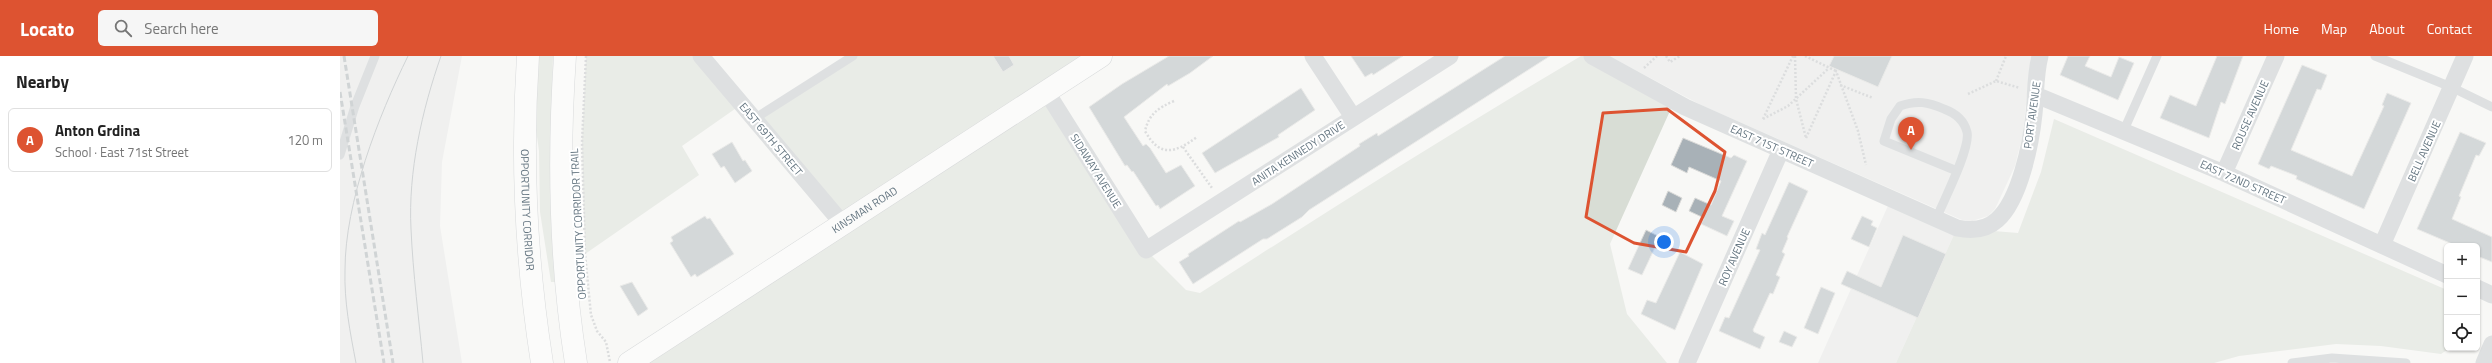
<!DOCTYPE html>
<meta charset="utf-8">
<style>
:root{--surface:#fff;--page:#f6f6f6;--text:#222;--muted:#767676;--line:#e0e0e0;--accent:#dd5331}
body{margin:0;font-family:"Titillium Web",sans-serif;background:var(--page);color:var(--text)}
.controls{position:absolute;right:12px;bottom:12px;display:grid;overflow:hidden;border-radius:6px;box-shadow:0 1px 3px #0004}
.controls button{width:36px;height:36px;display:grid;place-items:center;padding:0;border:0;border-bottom:1px solid var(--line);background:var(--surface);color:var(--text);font:20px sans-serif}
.you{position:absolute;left:1324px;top:186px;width:14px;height:14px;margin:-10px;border:3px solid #fff;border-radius:50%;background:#1a73e8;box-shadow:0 0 0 6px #1a73e833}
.badge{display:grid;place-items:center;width:26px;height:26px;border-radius:50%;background:var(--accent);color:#fff;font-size:13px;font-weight:700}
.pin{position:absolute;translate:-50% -33px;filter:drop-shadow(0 1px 2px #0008)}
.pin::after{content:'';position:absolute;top:21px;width:14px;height:12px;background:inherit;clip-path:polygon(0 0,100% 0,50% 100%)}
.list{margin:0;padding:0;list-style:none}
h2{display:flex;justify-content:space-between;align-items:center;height:52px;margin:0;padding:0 16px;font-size:17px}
h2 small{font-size:13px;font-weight:400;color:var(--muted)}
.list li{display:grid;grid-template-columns:26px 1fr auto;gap:12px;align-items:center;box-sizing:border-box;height:64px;margin:0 8px 8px;padding:0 8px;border:1px solid var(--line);border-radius:6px}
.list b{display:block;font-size:15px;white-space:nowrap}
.list p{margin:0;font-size:13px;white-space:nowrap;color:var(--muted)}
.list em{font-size:13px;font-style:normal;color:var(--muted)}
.icon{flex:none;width:22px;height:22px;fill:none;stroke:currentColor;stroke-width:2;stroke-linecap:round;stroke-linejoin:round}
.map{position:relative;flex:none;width:2152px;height:307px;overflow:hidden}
header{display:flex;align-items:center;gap:24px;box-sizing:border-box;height:56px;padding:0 20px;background:var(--accent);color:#fff}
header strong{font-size:19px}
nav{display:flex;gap:22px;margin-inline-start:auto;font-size:14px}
.search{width:280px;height:36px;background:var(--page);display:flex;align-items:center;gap:10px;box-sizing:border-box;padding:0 14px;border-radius:6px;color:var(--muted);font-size:15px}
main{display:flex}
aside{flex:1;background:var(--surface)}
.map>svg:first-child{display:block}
</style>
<header>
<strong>Locato</strong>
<div class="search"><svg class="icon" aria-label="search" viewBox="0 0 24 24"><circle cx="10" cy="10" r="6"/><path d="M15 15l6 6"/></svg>Search here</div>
<nav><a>Home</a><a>Map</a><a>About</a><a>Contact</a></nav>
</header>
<main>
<aside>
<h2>Nearby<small></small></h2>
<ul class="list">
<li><span class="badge">A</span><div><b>Anton Grdina</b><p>School · East 71st Street</p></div><em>120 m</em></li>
</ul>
</aside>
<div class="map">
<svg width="2152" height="307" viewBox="0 0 2152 307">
<rect width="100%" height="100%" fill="#f8f8f6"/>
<path fill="#e6e7e7" d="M0,0H122L102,106L100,170L122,307H0Z
M1269,0H1691L1683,77L1675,110L1655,153L1648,160L1632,165L1622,164L1361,49Z
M1551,143L1617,172L1556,307H1478Z"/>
<path fill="#d8ddd5" d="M198,0H213L210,125L215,226H211L200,156L199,95L194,59Z
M246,0H361L402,48L342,90L359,119L245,198L242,86Z
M513,0H761L707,35L806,194L846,234L860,237C986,156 1112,76 1241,0H1252L1334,46L1270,188L1287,258L1327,307H289L502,167L414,63Z
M1714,63L2107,234V292H2110L2101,298L2041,290L1996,288L1899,300L1874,307H1556L1617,172L1678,177L1701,116Z"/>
<path fill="#a8b1b7" stroke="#dadad8" d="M653,0H669L674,9L663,16Z
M829,0H873L850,17L828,30L827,28L784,61L803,90L806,88L810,92L826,117L841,109L855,130L820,153L818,149L816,150L793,115L792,116L787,109L785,110L749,51L782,28Z
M1011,0H1063L1033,19L1032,17L1025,21Z
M1165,0H1210L969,154L962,161L927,183H923L853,228L839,206L849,200L848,198L899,165L900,166L932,148L1020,90L1019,88L1037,77L1038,80Z
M1494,0H1552L1538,31L1489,10Z
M1728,0H1750L1745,10L1771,21L1779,1L1794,7L1778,44L1720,19Z
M1877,0H1903L1885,48L1881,46L1869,82L1820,62L1830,39L1856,50Z
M1962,9L1987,19L1981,34L1977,33L1951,94L2012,120L2044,50L2042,49L2047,37L2071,47L2024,153L1956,123L1957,120L1931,110L1929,113L1918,108Z
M961,32L975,54L938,79L939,81L875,117L862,97Z
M2120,76L2146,87L2139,100L2136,99L2119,140L2121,141L2112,163L2152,181V206L2137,200V190H2117L2077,173Z
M1343,82L1391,102L1394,99L1407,105L1382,160L1394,165L1387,180L1361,168L1364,162L1349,155L1355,142L1371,149L1381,125L1349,111L1347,117L1331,109Z
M392,86L403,105L405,104L412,115L395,127L384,110L381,112L372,98Z
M1449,126L1468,135L1447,181L1448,182L1442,196L1445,198L1436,219L1440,221L1433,238L1430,237L1413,274L1414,276L1425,281L1420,293L1379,275L1385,261L1389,262L1420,194L1416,193L1422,177L1425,179Z
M1328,135L1342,142L1336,156L1322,149Z
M365,160L367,163L370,162L394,198L357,221L355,218L351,221L330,187L333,185L331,181Z
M1522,160L1533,165L1531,169L1537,172L1529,191L1511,183Z
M1306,174L1320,181L1302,219L1288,213Z
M1563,179L1606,198L1578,262L1501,228L1507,215L1541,231Z
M1340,196L1363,208L1335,274L1301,258L1307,244L1316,247Z
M292,226L308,253L298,260L280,230Z
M1481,231L1495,237L1478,278L1464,272Z
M1444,275L1457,281L1452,291L1439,286Z"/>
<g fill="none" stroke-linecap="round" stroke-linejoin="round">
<defs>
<g id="primary">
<path id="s1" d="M188,0C181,103 186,205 202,307"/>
<path d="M225,0C218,102 220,206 236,307"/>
<path id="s2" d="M289,307L761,0"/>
</g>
</defs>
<use href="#primary" stroke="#b3b8bc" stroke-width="23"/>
<path stroke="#babdc0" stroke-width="2.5" stroke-dasharray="2 2" stroke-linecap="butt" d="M246,0L242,86L245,198L251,259L257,275L266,286L270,306
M1326,0L1330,6L1340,0
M1455,0L1456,43L1466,82
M1465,0L1496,15
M1304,12L1317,0
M1656,25L1666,0
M1500,29L1533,42
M1628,38L1656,25L1680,32
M834,45C818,52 809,58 805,75C820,102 835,97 857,81
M1423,63L1448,50L1489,12
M1423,63L1453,0
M1466,82L1496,15L1518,75L1526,109
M843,91L872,132"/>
<path stroke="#bfc4c8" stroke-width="9" d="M2035,0L2111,31L2152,51
M414,63L513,0
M1784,74L1817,0
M0,99L15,50L35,0
M1596,163C1603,146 1631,92 1627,76C1624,64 1615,57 1604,53C1588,46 1577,44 1560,50L1551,63L1544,85L1617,115
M1952,307L1992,302L2066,307"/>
<path stroke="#bfc4c8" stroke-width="17" d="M361,0L502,167
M973,0L1013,61
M1252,0L1345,51L1617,172C1631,175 1646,174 1657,164C1680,144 1691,87 1694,58C1696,39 1695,19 1700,0
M706,35L806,194L1110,0
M1696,39L1884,117L2107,219
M1884,117L1936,0
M2042,189L2125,0
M2137,232L2152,239
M1347,307L1441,94
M2144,307L2152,288"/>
<use href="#primary" stroke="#fff" stroke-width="22"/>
<path stroke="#a1a8ad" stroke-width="1" d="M16,307C10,276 4,245 5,214C5,146 38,61 68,0
M83,307C79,263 73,218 71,173C68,116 82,54 101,0"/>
<path stroke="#a1a8ad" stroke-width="3" stroke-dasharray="6 3" stroke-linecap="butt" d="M4,0L53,307
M0,36L44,307"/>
</g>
<path d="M0 0H2152V307H0ZM1327,53L1385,96L1375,135L1346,196L1294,187L1246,161L1263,57Z" fill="#f8f8f6" fill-opacity=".55" fill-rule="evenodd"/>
<path fill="none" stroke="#dd5331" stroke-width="3" stroke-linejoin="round" d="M1327,53L1385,96L1375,135L1346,196L1294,187L1246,161L1263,57Z"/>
<g text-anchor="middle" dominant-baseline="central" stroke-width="4" stroke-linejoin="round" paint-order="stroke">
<g font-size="11" fill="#647580" stroke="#fff">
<text transform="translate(1692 59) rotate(-82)">PORT AVENUE</text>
<text transform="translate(1910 59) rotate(-66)">ROUSE AVENUE</text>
<text transform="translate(431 83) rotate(50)">EAST 69TH STREET</text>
<text transform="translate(1432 90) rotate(24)">EAST 71ST STREET</text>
<text transform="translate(2084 95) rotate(-66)">BELL AVENUE</text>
<text transform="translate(958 97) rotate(-33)">ANITA KENNEDY DRIVE</text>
<text transform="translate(756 115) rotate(58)">SIDAWAY AVENUE</text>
<text transform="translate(1903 126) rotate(24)">EAST 72ND STREET</text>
<text stroke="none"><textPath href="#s2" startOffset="281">KINSMAN ROAD</textPath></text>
<text stroke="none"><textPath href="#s1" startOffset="154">OPPORTUNITY CORRIDOR</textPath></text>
<text transform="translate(238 168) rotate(-93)">OPPORTUNITY CORRIDOR TRAIL</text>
<text transform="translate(1394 201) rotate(-66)">ROY AVENUE</text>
</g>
</g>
</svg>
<div class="controls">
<button>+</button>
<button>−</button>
<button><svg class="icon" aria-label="locate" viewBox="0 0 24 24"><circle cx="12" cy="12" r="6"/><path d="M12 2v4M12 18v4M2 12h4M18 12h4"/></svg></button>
</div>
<div class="you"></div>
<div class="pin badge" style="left:1571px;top:94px">A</div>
</div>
</main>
